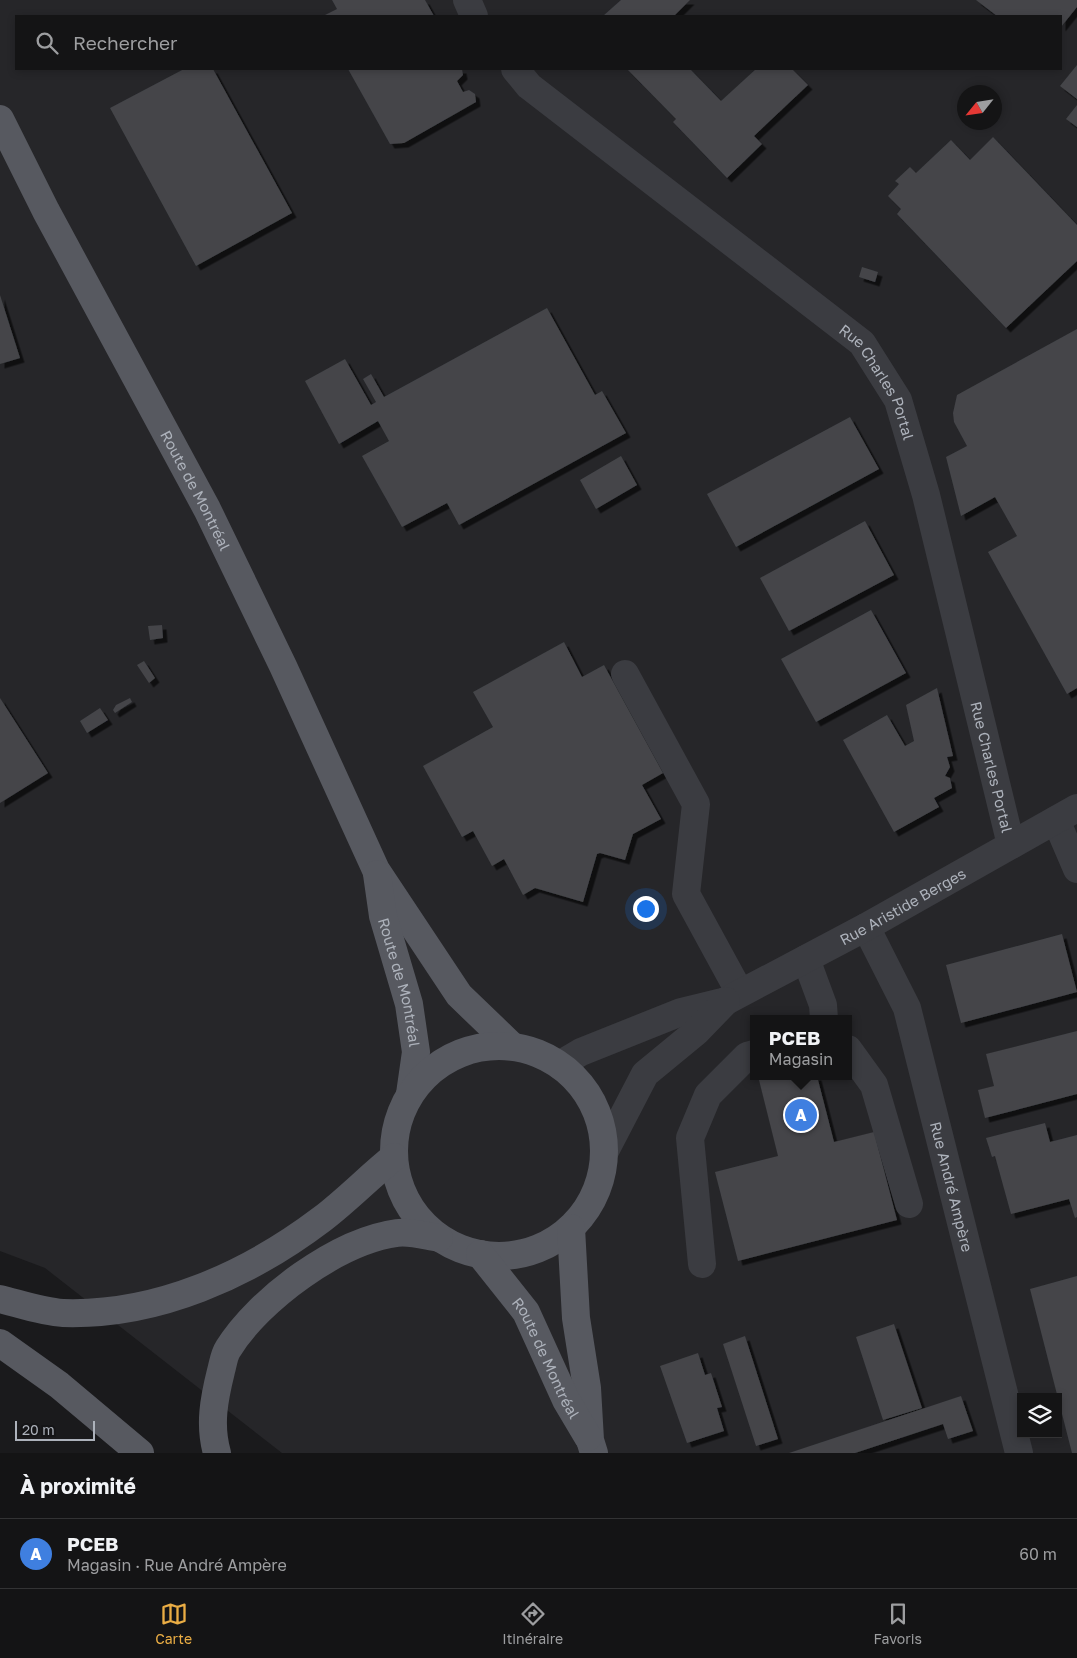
<!DOCTYPE html>
<html lang="fr">
<meta charset="utf-8">
<style>
:root{--surface:#141415;--page:#1d1d1e;--text:#f1f3f6;--muted:#9d9ea0;--line:#333334;--accent:#eaad44}
body{margin:0;font-family:"Golos Text",sans-serif;background:var(--page);color:var(--text)}
.controls{position:absolute;right:15px;bottom:15px;display:grid;overflow:hidden;border-radius:0px;box-shadow:0 2px 8px #0003}
.controls button{width:45px;height:45px;display:grid;place-items:center;padding:0;border:0;border-bottom:1px solid var(--line);background:var(--surface);color:var(--text);font:25px sans-serif}
.compass{position:absolute;left:957px;top:85px;width:45px;height:45px;border-radius:50%;background:var(--surface);box-shadow:0 2px 8px #0003;rotate:240deg}
.scale{position:absolute;left:15px;bottom:12px;width:80px;box-sizing:border-box;padding-left:5px;border:2px solid #adb2bb;border-top:0;font-size:14px;line-height:18px;white-space:nowrap;color:#adb2bb;-webkit-text-stroke:4px #151517;paint-order:stroke}
.you{position:absolute;left:645px;top:908px;width:18px;height:18px;margin:-12px;border:4px solid #fff;border-radius:50%;background:#1a73e8;box-shadow:0 0 0 8px #1a73e833}
.badge{display:grid;place-items:center;width:32px;height:32px;border-radius:50%;background:var(--accent);color:#fff;font-size:16px;font-weight:700}
.pin{position:absolute;translate:-50% -50%;border:2px solid #fff;box-shadow:0 1px 5px #0006}
.popup{position:absolute;left:750px;top:1015px;width:102px;height:65px;box-sizing:border-box;display:grid;place-content:center;border-radius:0px;background:var(--surface);filter:drop-shadow(0 1px 4px #0005);font-size:16px;white-space:nowrap;color:var(--muted)}
.popup b{font-size:19px;color:var(--text)}
.popup::after{content:'';position:absolute;left:50%;top:100%;margin-left:-10px;border:10px solid transparent;border-top-color:var(--surface)}
.list{margin:0;padding:0;list-style:none}
h2{display:flex;justify-content:space-between;align-items:center;height:65px;margin:0;padding:0 20px;font-size:21px}
h2 small{font-size:16px;font-weight:400;color:var(--muted)}
.list li{display:grid;grid-template-columns:32px 1fr auto;gap:15px;align-items:center;box-sizing:border-box;height:70px;padding:0 20px;border-top:1px solid var(--line)}
.list b{display:block;font-size:19px;white-space:nowrap}
.list p{margin:0;font-size:16px;white-space:nowrap;color:var(--muted)}
.list em{font-size:16px;font-style:normal;color:var(--muted)}
.icon{flex:none;width:28px;height:28px;fill:none;stroke:currentColor;stroke-width:2;stroke-linecap:round;stroke-linejoin:round}
.map{position:relative;flex:none;width:1077px;height:1453px;overflow:hidden}
.search{position:absolute;background:var(--surface);box-shadow:0 2px 8px #0003;left:15px;right:15px;top:15px;height:55px;display:flex;align-items:center;gap:12px;box-sizing:border-box;padding:0 18px;border-radius:0px;color:var(--muted);font-size:19px}
.sheet{height:135px;background:var(--surface)}
nav{display:flex;justify-content:space-around;align-items:center;box-sizing:border-box;height:70px;border-top:1px solid var(--line);background:var(--surface);font-size:14px;color:var(--muted)}
nav a{display:grid;justify-items:center;gap:2px}
nav .on{color:var(--accent)}
.map>svg:first-child{display:block}
</style>
<div class="map">
<svg width="1077" height="1453" viewBox="0 0 1077 1453">
<defs>
<filter id="shadow"><feDropShadow dx="4.5" dy="4.5" stdDeviation="0" flood-color="#0009"/></filter>
</defs>
<rect width="100%" height="100%" fill="#1a1a1c"/>
<path fill="#262629" fill-rule="evenodd" d="M0,0H1077V1453H282L45,1268L0,1251ZM16,16H1061V69H16ZM964,92H994V122H964ZM754,1019H848V1076H754ZM1021,1397H1058V1434H1021Z"/>
<path fill="#444549" filter="url(#shadow)" d="M332,0H425L434,16H323L337,9Z
M621,0H690L674,16H603Z
M976,0H1077V7L1061,27V16H997Z
M1077,65V99L1060,86Z
M184,69H213L292,213L196,266L110,108Z
M348,69H462L463,75L457,81L463,92L469,90L475,94L476,102L404,143L390,144Z
M627,69H690L721,101L756,69H792L808,85L754,136L762,144L727,178L673,122L676,119Z
M1077,105V127L1066,119Z
M993,137L1077,225V261L1006,328L897,214L901,209L888,196L899,184L895,181L910,167L916,173L951,140L970,160Z
M862,267L878,272L875,282L859,277Z
M0,295L20,358L0,364Z
M547,308L595,395L602,391L626,433L459,525L447,503L402,527L362,456L389,441L378,421L339,444L305,381L345,359L371,405L376,402L363,379L371,374L384,397Z
M1077,329V688L1067,694L988,552L1017,536L995,497L961,516L946,457L967,446L954,422L953,413L957,395Z
M850,417L879,469L736,547L707,494Z
M621,456L637,485L596,509L580,480Z
M865,521L894,575L789,631L760,578Z
M871,610L906,673L816,722L781,659Z
M162,625L163,638L150,640L148,626Z
M564,642L582,677L604,665L663,773L642,785L661,819L633,834L625,860L600,853L597,854L583,902L535,888L523,895L504,859L492,866L473,831L462,837L423,766L493,727L473,692Z
M144,661L155,678L149,683L137,665Z
M937,688L953,756L947,757L950,767L945,776L950,778L952,788L934,798L939,807L894,832L843,740L887,715L905,746L914,741L906,705Z
M0,698L48,773L0,803Z
M130,698L132,702L115,713L113,710L116,705Z
M100,708L108,720L87,733L80,721Z
M1062,934L1077,992L961,1023L946,965Z
M1077,1031V1094L985,1118L978,1090L994,1086L986,1054Z
M758,1076H817L834,1142L874,1132L897,1220L738,1261L715,1172L778,1156Z
M1045,1123L1050,1142L1077,1135V1217L1075,1218L1069,1199L1011,1214L995,1156L992,1157L986,1138Z
M1077,1276V1453H1072L1030,1289Z
M894,1324L922,1408L883,1420L856,1337Z
M745,1336L778,1439L756,1446L723,1344Z
M698,1353L705,1375L711,1373L722,1407L717,1408L724,1431L687,1443L660,1366Z
M961,1396L973,1431L948,1439L943,1424L855,1453H789Z"/>
<g fill="none" stroke-linecap="round" stroke-linejoin="round">
<g stroke="#3b3c41" stroke-width="28">
<path d="M467,0L474,16"/>
<path id="s1" d="M515,69L529,86L862,343L898,400L926,495L1011,845"/>
<path d="M625,674L696,804L686,894L740,993"/>
<path d="M1056,820L1077,869"/>
<path id="s2" d="M866,927L907,1008L1019,1453"/>
<path d="M806,959L823,1005L824,1019"/>
<path d="M848,1049L874,1085L909,1204"/>
<path id="s3" d="M559,1065L581,1052L681,1012L726,1001L866,927L1077,808"/>
<path d="M605,1151L645,1074L696,1032L726,1001"/>
<path d="M702,1264L690,1138L708,1095L747,1056L754,1054"/>
</g>
<g stroke="#575960" stroke-width="28">
<path id="s4" d="M0,119L46,211L207,509L283,666L376,870L459,995L512,1046"/>
<path id="s5" d="M377,874L383,916L409,1004L416,1052L410,1094"/>
<circle cx="499" cy="1151" r="105"/>
<path d="M571,1228L576,1318L587,1388L590,1440L594,1453"/>
<path id="s6" d="M480,1254L526,1312L566,1400L588,1437"/>
<path d="M0,1299C20,1304 43,1312 63,1313C157,1316 248,1275 322,1219C347,1200 369,1177 394,1157"/>
<path d="M0,1343L59,1385L140,1453"/>
<path d="M217,1453C209,1425 214,1399 221,1371C223,1364 224,1355 228,1349C259,1299 338,1241 397,1233C410,1231 426,1236 439,1238"/>
</g>
</g>
<g text-anchor="middle" dominant-baseline="central" stroke-width="4" stroke-linejoin="round" paint-order="stroke">
<g font-size="15" fill="#adb2bb" stroke="#151517">
<text stroke="none"><textPath href="#s1" startOffset="484">Rue Charles Portal</textPath></text>
<text stroke="none"><textPath href="#s4" startOffset="420">Route de Montréal</textPath></text>
<text stroke="none"><textPath href="#s1" startOffset="889">Rue Charles Portal</textPath></text>
<text stroke="none"><textPath href="#s3" startOffset="380">Rue Aristide Berges</textPath></text>
<text stroke="none"><textPath href="#s5" startOffset="111">Route de Montréal</textPath></text>
<text stroke="none"><textPath href="#s2" startOffset="275">Rue André Ampère</textPath></text>
<text stroke="none"><textPath href="#s6" startOffset="124">Route de Montréal</textPath></text>
</g>
</g>
</svg>
<div class="controls">
<button><svg class="icon" aria-label="layers" viewBox="0 0 24 24"><path d="M12 4l9 5-9 5-9-5zM3 14l9 5 9-5"/></svg></button>
</div>
<svg class="compass" viewBox="-18 -18 36 36"><path d="M0-13l5 13h-10z" fill="#e53935"/><path d="M0 13l5-13h-10z" fill="#9d9ea0"/></svg>
<div class="scale">20 m</div>
<div class="you"></div>
<div class="pin badge" style="left:801px;top:1115px;background:#3f7fe0">A</div>
<div class="popup"><b>PCEB</b>Magasin</div>
<div class="search"><svg class="icon" aria-label="search" viewBox="0 0 24 24"><circle cx="10" cy="10" r="6"/><path d="M15 15l6 6"/></svg>Rechercher</div>
</div>
<section class="sheet">
<h2>À proximité<small></small></h2>
<ul class="list">
<li><span class="badge" style="background:#3f7fe0">A</span><div><b>PCEB</b><p>Magasin · Rue André Ampère</p></div><em>60 m</em></li>
</ul>
</section>
<nav>
<a class="on"><svg class="icon" aria-label="map" viewBox="0 0 24 24"><path d="M3 6l6-2 6 2 6-2v14l-6 2-6-2-6 2zM9 4v14M15 6v14"/></svg>Carte</a>
<a><svg class="icon" aria-label="directions" viewBox="0 0 24 24"><path d="M12 3l9 9-9 9-9-9zM9 14v-3h6M13 9l2 2-2 2"/></svg>Itinéraire</a>
<a><svg class="icon" aria-label="saved" viewBox="0 0 24 24"><path d="M7 4h10v16l-5-4-5 4z"/></svg>Favoris</a>
</nav>
